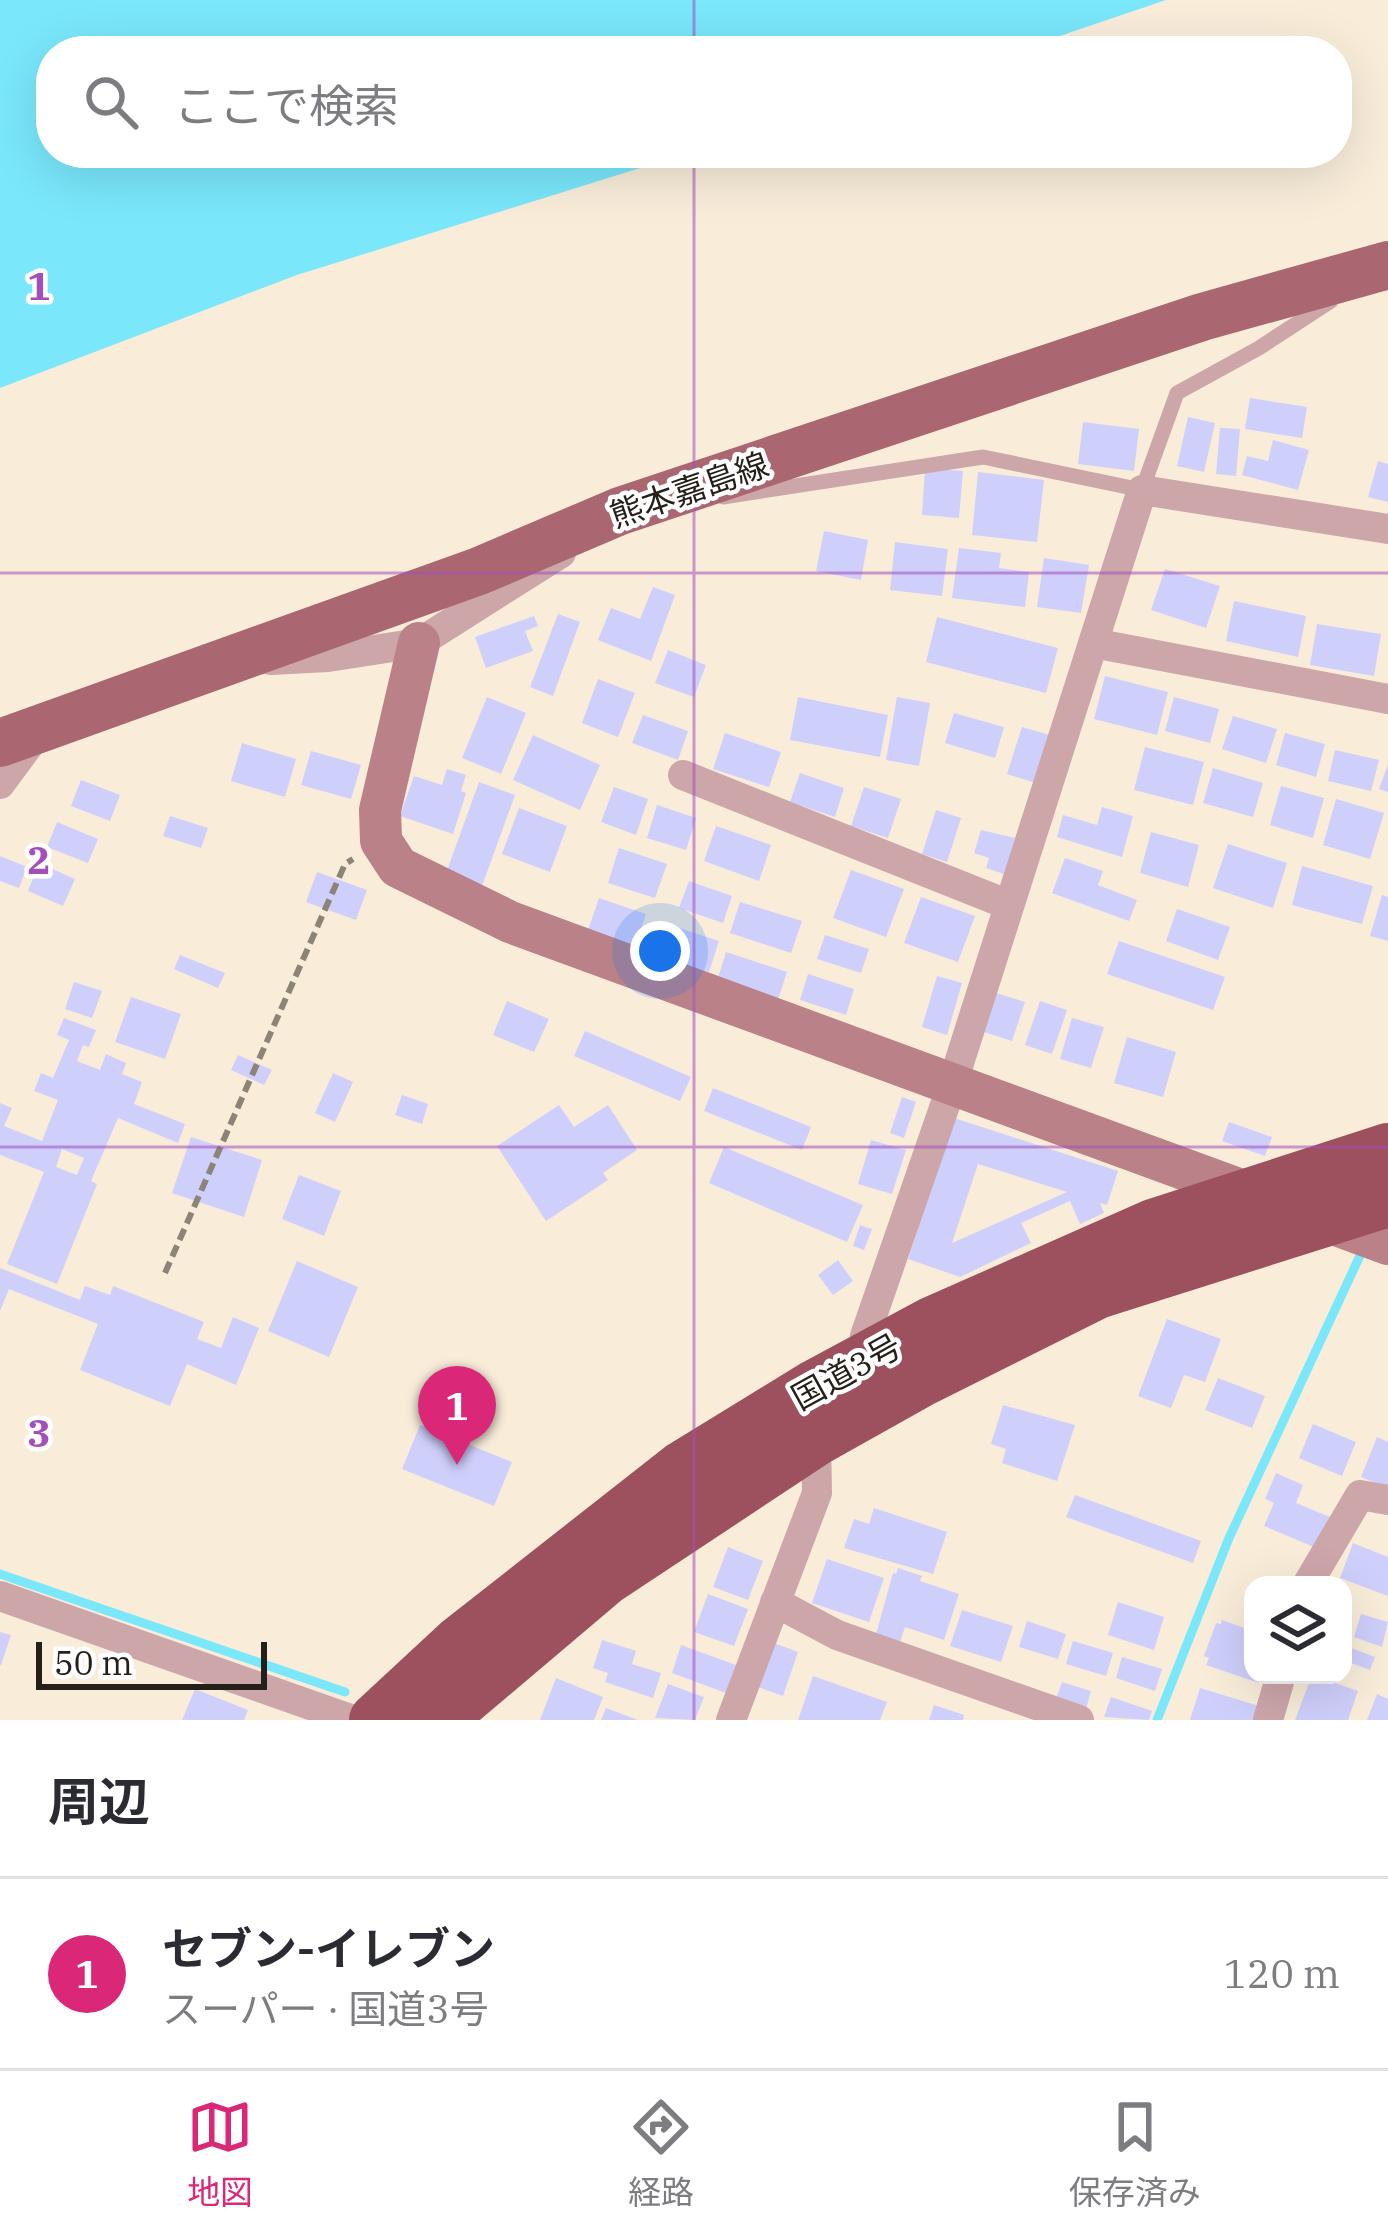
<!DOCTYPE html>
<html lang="ja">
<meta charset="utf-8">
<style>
:root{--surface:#fff;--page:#f2f2f3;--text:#2b2b33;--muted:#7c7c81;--line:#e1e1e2;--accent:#db2777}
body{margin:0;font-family:"IBM Plex Serif","Noto Sans JP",serif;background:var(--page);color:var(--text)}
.controls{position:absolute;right:36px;bottom:36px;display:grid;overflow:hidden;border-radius:24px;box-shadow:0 12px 48px #0002}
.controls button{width:108px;height:108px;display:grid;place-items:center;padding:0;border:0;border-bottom:3px solid var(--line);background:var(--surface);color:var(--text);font:60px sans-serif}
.scale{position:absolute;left:36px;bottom:30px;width:231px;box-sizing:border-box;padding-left:12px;border:6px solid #241f18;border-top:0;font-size:33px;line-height:42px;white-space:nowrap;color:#241f18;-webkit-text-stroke:9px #fff;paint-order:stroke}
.you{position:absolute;left:660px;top:951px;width:42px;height:42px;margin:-30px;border:9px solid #fff;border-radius:50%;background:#1a73e8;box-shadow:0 0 0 18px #1a73e833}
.badge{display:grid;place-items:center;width:78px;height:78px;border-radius:50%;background:var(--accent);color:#fff;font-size:39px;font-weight:700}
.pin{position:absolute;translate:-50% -99px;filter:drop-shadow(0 3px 6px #0008)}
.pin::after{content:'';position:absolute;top:63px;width:42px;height:36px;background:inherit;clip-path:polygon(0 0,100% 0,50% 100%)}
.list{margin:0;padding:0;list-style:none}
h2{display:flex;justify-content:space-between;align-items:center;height:156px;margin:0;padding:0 48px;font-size:51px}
h2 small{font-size:39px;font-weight:400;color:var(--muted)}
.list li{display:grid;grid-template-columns:78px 1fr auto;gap:36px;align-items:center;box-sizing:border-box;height:192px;padding:0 48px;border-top:3px solid var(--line)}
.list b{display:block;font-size:45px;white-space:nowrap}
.list p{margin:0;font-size:39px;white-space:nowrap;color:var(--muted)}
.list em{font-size:39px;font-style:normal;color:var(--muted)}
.icon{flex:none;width:66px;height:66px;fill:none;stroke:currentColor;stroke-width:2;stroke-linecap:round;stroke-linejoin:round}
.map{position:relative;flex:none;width:1388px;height:1720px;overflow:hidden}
.search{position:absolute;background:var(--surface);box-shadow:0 12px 48px #0002;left:36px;right:36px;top:36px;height:132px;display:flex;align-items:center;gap:30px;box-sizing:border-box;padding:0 42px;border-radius:48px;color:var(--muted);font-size:45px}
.sheet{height:348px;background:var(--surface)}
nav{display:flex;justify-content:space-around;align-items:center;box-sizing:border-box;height:168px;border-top:3px solid var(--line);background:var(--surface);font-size:33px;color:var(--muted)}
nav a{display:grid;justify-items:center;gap:6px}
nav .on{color:var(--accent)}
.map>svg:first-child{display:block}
</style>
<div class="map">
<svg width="1388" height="1720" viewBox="0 0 1388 1720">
<rect width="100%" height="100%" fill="#f9edda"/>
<path fill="#7ae7fb" d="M0,0H1166L1015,51H51V153H688L297,275L0,388Z"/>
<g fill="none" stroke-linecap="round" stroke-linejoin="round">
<path stroke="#7ae7fb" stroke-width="9" d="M0,1574L345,1692
M1157,1720L1229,1538L1364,1247"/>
</g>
<path fill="#cfcffc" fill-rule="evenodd" d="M1250,398L1307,407L1302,438L1245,429Z
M1188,417L1215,423L1204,472L1177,466Z
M1083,422L1139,429L1134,471L1078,464Z
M1220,428L1240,429L1236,476L1216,474Z
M1273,440L1309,450L1298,490L1242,475L1247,456L1268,461Z
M1378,461L1388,464V502L1368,497Z
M925,468L963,471L959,518L922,515Z
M978,472L1044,480L1037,542L972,535Z
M824,531L868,540L861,580L816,571Z
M895,542L948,549L942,596L890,590Z
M959,548L1001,553L999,568L1029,572L1025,607L952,598Z
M1044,558L1089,565L1081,613L1037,607Z
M1165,569L1220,586L1206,628L1151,610Z
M653,587L675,595L651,661L598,640L611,608L640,619Z
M1234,601L1306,616L1298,657L1226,641Z
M558,614L580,622L553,696L530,687Z
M534,616L538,626L525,631L533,651L486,668L475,637Z
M937,617L1058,648L1046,693L926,662Z
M1317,624L1381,634L1374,676L1310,665Z
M668,650L706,665L694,697L655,683Z
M1105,676L1168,692L1157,735L1094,719Z
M598,679L635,693L618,737L582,723Z
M487,697L526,713L501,774L462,758Z
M798,697L888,715L880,757L790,740Z
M897,697L930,703L919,766L886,760Z
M1174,697L1219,709L1210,743L1165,731Z
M954,713L1004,727L995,758L945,743Z
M643,715L688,731L678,760L632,743Z
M1233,716L1277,729L1266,763L1222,749Z
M1022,727L1053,736L1039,784L1007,774Z
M725,733L781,752L769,787L713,769Z
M1285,733L1325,744L1316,777L1276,765Z
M533,735L600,765L580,810L513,780Z
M242,743L296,759L285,797L231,781Z
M1145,747L1204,762L1193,805L1134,790Z
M1335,750L1379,760L1371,791L1328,781Z
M311,751L361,765L351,799L301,785Z
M1388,764V792L1379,789Z
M1213,768L1263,783L1253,817L1203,803Z
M447,769L466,775L461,791L466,793L453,834L400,816L414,776L442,785Z
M800,773L844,788L835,817L790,802Z
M81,780L120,795L110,821L71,806Z
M479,782L515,795L481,889L445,876Z
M1281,786L1324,798L1313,838L1270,825Z
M614,787L648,799L636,835L601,822Z
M864,787L901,799L888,838L851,826Z
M1336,799L1384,813L1370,859L1323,845Z
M657,805L696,818L686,850L647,838Z
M1102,807L1133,816L1122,857L1057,837L1063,815L1097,825Z
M519,808L567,826L550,872L502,854Z
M936,810L961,818L947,862L922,854Z
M170,816L208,828L201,848L163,836Z
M57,822L98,839L88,863L47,847Z
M716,826L771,845L759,881L704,861Z
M981,830L1015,838L1004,874L986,868L989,858L974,853Z
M1151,832L1199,845L1188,887L1140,873Z
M1228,844L1287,863L1273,908L1213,888Z
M619,848L667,864L655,898L608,883Z
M0,856L27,867L19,888L0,881Z
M1065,858L1103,871L1098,885L1137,900L1129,921L1052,893Z
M39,863L75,879L63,906L28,891Z
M1302,866L1373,886L1362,924L1292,905Z
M851,870L904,889L886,937L833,918Z
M317,872L367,890L356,920L306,902Z
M689,881L732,896L723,923L679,908Z
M1382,895L1388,897V941L1370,936Z
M921,897L975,916L958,962L904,943Z
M599,898L646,914L635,946L588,930Z
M740,902L802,921L791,953L730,933Z
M1177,909L1230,927L1218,960L1166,941Z
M670,925L719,941L709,972L660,956Z
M825,935L869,949L861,973L817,959Z
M1119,941L1225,977L1213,1010L1107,974Z
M726,952L787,972L778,1000L717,981Z
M180,955L225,973L218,988L174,969Z
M808,974L854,989L846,1015L800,1000Z
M937,976L962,983L947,1035L922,1027Z
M74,982L102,991L92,1018L65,1009Z
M996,993L1025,1002L1012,1041L984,1032Z
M131,997L181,1014L165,1059L115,1042Z
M507,1001L549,1019L534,1052L493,1035Z
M1040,1001L1067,1010L1052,1054L1025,1045Z
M64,1018L96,1030L89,1047L83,1045L77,1061L100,1070L106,1054L126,1063L122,1074L142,1082L134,1104L185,1124L178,1143L118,1118L91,1181L97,1184L57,1284L7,1264L44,1172L0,1155V1103L12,1108L4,1126L42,1141L58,1100L34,1091L41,1073L53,1078L69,1040L57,1035ZM62,1149L84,1158L77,1175L56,1167Z
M1072,1018L1104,1027L1091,1068L1060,1059Z
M585,1031L691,1077L680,1101L574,1056Z
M1127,1037L1176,1052L1163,1097L1114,1083Z
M238,1055L272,1070L264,1085L231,1070Z
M333,1073L353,1082L335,1122L315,1113Z
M713,1088L811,1127L802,1150L704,1111Z
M402,1095L428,1104L422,1124L395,1115Z
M902,1097L916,1102L904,1138L890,1133Z
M559,1105L574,1127L608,1105L637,1150L603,1173L608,1180L546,1221L497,1146Z
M954,1118L1118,1171L1107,1205L1100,1203L1104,1213L1080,1224L1070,1201L1021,1223L1031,1243L960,1277L908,1259ZM978,1164L1067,1192L952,1243Z
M1229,1122L1272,1137L1265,1156L1222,1141Z
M191,1137L262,1160L244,1217L172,1193Z
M871,1140L906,1150L892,1194L858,1184Z
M724,1147L863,1205L847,1242L709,1183Z
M299,1175L341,1191L324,1236L282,1219Z
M860,1225L872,1229L864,1250L853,1246Z
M838,1260L853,1281L833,1295L818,1275Z
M297,1261L358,1287L329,1357L268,1331Z
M0,1268L80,1300L85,1286L110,1295L113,1286L204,1322L197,1339L221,1348L233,1317L259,1328L236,1385L187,1364L170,1406L80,1370L98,1324L9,1289L0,1311Z
M1167,1319L1221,1339L1205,1382L1184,1375L1171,1408L1138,1396Z
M1218,1378L1265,1396L1252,1428L1205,1410Z
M1003,1405L1075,1425L1057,1481L1002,1463L1006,1449L991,1444Z
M1313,1424L1356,1442L1342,1476L1299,1458Z
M420,1425L512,1462L494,1506L402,1469Z
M1377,1437L1388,1442V1488L1361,1477Z
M1276,1473L1303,1485L1296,1503L1330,1517L1316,1548L1264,1526L1274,1503L1265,1499Z
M1075,1495L1201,1541L1193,1563L1066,1517Z
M874,1508L947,1532L933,1574L844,1548L854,1519L869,1524Z
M1353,1543L1388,1557V1596L1340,1578Z
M728,1547L763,1561L748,1600L713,1587Z
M827,1559L884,1578L869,1622L812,1603Z
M898,1568L922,1576L920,1581L959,1594L944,1640L905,1627L900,1642L876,1634L893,1573L896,1574Z
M708,1594L748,1609L734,1646L694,1632Z
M1118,1602L1164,1617L1154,1650L1108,1635Z
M962,1610L1013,1626L1001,1662L950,1646Z
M1361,1614L1388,1622L1382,1647L1354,1637Z
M1222,1620L1253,1631V1675H1262L1259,1683L1206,1665L1209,1658L1204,1656L1216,1623L1221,1624Z
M1027,1621L1066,1634L1058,1659L1019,1647Z
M0,1632L11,1635L1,1665H0Z
M602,1640L636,1651L632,1664L661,1673L653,1698L605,1682L608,1673L593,1668Z
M1073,1641L1113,1653L1106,1676L1066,1664Z
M774,1643L798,1652L783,1696L758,1687Z
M681,1645L736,1665L726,1693L672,1673Z
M1343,1645L1375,1657L1370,1670L1343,1660Z
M1122,1657L1162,1669L1155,1691L1116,1678Z
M1312,1675L1358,1691L1348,1720H1295Z
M813,1676L887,1702L880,1720H798Z
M556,1678L603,1697L594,1720H540Z
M1062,1682L1091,1691L1086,1709L1056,1699Z
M668,1684L704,1697L695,1720L655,1718Z
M1200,1688L1259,1706L1255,1720H1190Z
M195,1689L248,1710L244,1720H182Z
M1377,1694L1388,1699V1720H1367Z
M1111,1697L1152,1711L1149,1720L1104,1717Z
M934,1705L964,1715L963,1720H929Z
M606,1708L638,1720H601Z"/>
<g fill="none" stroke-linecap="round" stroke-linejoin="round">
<path stroke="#8c8477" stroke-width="6" stroke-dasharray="12 6" stroke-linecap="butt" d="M165,1273L345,864L353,859"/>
<path stroke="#cda6aa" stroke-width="15" d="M723,497L983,457L1142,490L1177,393L1259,348L1331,301"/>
<path stroke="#cda6aa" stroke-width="30" d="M1093,643L1388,699
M271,660L328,657L419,643L561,553
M683,775L1009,905
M0,784L37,734
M869,1357L865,1336L952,1085L1142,490L1388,529
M1307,1585L1360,1495L1388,1500
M0,1596L353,1720
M775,1602L837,1635L1079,1720
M731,1720L817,1493L816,1439
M1268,1720L1281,1675"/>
<path stroke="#ba8189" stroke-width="42" d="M419,643L380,810L381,841L398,867L510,922L1388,1244"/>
<path stroke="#ab6771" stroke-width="48" d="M0,743L479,571L620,511L1202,317L1388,265"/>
<path stroke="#9d505d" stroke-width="54" d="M376,1720L459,1643L682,1468L814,1387L931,1324L1153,1226L1388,1150
M438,1720L606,1578L816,1439L923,1379L1097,1292L1388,1200"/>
</g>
<path fill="none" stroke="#a44ebb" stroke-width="3" stroke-opacity="0.55" d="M694,0V51M694,153V1720M0,573H1388M0,1147H1388"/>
<g text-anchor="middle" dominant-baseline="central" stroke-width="9" stroke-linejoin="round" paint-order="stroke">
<g font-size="33" fill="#241f18" stroke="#fff">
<text transform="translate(689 489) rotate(-19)">熊本嘉島線</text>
<text transform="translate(846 1371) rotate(-29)">国道3号</text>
</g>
</g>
<g font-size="39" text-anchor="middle" font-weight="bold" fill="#a44ebb" stroke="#fff" stroke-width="9" stroke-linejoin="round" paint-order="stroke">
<text x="39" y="300">1</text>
<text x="39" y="874">2</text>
<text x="39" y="1447">3</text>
</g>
</svg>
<div class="controls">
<button><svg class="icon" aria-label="layers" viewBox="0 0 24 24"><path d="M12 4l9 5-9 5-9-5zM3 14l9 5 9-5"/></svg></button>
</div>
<div class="scale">50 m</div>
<div class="you"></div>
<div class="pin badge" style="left:457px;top:1465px">1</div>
<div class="search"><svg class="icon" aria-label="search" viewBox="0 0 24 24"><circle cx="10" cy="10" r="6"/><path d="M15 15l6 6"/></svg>ここで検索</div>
</div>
<section class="sheet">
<h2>周辺<small></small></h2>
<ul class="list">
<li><span class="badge">1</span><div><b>セブン-イレブン</b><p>スーパー · 国道3号</p></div><em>120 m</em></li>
</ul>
</section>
<nav>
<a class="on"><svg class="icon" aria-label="map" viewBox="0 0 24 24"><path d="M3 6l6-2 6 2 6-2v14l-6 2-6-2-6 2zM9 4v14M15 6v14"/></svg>地図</a>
<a><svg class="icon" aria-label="directions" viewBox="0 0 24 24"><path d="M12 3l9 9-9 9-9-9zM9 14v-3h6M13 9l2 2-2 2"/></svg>経路</a>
<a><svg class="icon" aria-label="saved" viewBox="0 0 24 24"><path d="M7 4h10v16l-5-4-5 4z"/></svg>保存済み</a>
</nav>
